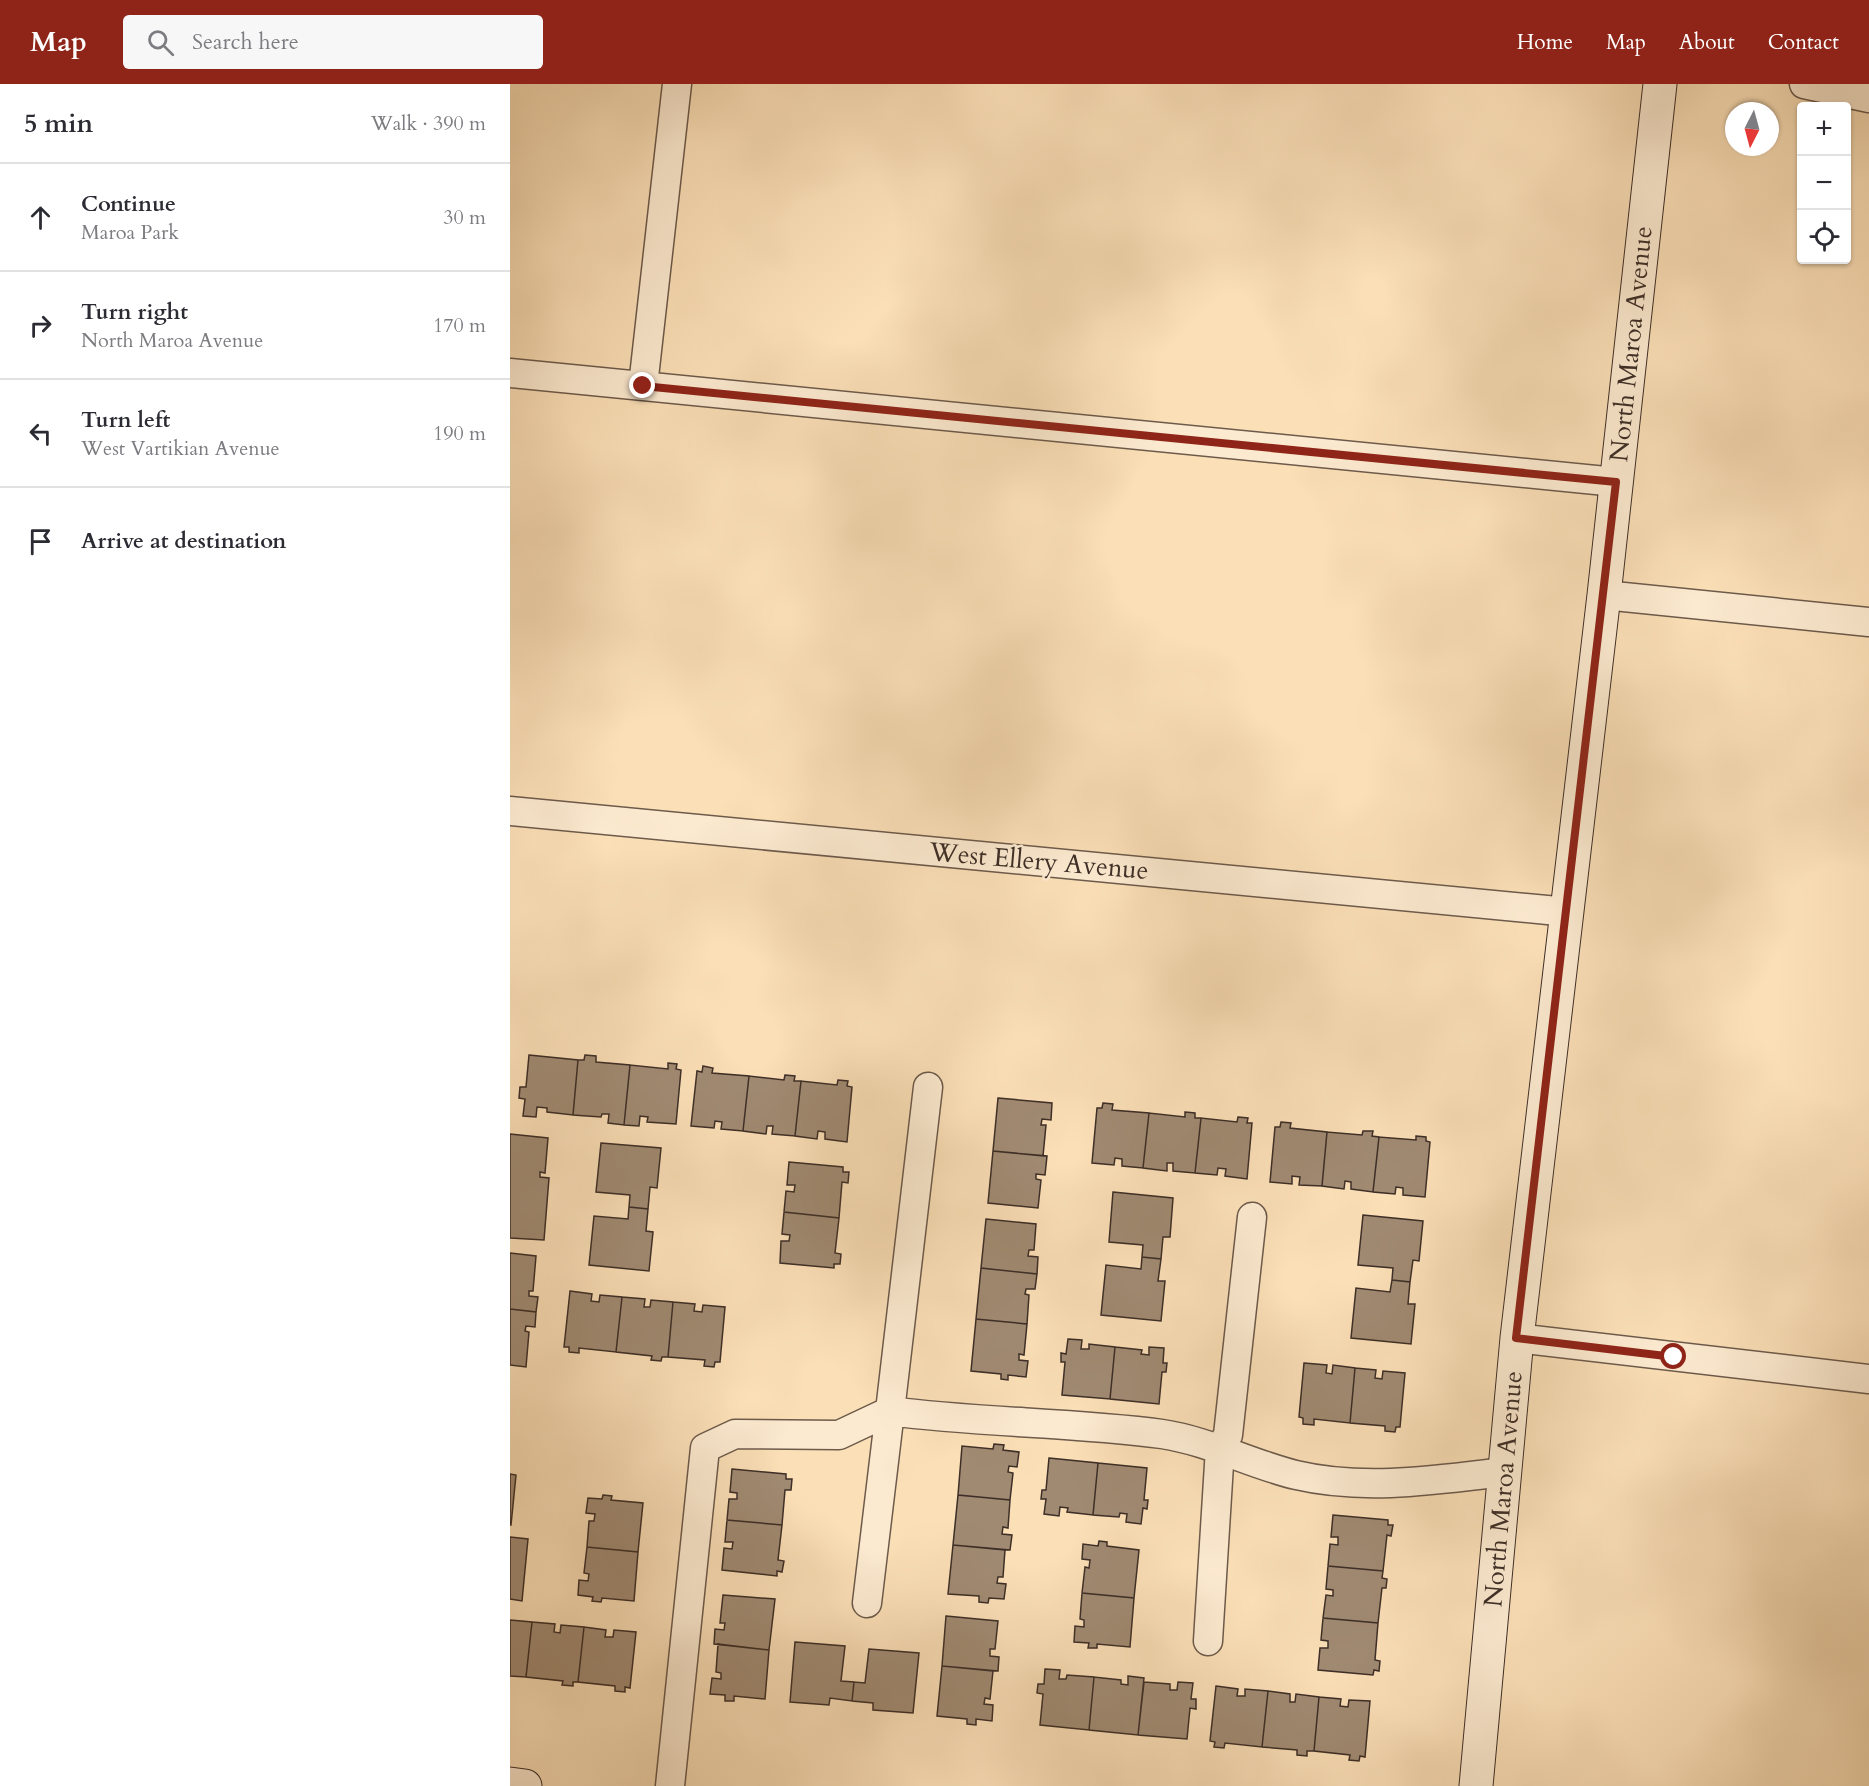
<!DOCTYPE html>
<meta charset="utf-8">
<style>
:root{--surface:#fff;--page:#f7f7f7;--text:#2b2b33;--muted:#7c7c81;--line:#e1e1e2;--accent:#8f2418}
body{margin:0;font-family:Cardo,serif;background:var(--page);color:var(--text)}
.controls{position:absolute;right:18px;top:18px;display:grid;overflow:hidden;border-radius:6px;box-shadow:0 2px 4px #0004}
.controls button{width:54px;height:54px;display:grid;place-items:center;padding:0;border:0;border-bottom:2px solid var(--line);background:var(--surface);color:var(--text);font:30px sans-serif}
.compass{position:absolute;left:1215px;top:18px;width:54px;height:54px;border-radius:50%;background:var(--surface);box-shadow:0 2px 4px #0004;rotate:186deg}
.stop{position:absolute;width:18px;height:18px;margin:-14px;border:4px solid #8f2418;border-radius:50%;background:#fff}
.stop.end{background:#8f2418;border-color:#fff;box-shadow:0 2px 6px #0008}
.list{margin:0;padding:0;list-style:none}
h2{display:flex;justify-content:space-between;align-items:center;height:78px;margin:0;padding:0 24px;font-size:26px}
h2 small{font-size:20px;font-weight:400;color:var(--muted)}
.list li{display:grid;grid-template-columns:39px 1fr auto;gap:18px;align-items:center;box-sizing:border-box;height:108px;padding:0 24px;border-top:2px solid var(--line)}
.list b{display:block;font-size:22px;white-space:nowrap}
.list p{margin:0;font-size:20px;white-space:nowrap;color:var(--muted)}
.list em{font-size:20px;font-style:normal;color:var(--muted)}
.icon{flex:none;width:33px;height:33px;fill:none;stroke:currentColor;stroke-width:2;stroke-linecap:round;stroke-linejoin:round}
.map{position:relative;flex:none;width:1359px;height:1702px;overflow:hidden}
header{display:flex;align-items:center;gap:36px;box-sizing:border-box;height:84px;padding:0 30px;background:var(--accent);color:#fff}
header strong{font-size:28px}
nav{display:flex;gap:33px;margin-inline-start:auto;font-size:21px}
.search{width:420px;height:54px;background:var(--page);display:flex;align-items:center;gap:15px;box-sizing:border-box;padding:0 21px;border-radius:6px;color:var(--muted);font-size:22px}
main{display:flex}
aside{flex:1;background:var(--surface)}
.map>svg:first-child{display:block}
</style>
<header>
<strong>Map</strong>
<div class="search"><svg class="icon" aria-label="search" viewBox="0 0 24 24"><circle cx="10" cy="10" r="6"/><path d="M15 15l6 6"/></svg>Search here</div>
<nav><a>Home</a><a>Map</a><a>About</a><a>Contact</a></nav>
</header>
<main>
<aside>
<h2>5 min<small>Walk · 390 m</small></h2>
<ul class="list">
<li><svg class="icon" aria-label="ahead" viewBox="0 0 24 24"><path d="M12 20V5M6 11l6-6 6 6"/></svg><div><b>Continue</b><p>Maroa Park</p></div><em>30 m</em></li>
<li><svg class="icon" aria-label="right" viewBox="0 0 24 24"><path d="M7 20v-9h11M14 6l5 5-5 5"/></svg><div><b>Turn right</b><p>North Maroa Avenue</p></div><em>170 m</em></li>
<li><svg class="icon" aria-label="left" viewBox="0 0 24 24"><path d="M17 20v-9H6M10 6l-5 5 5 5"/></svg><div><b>Turn left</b><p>West Vartikian Avenue</p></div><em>190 m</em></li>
<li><svg class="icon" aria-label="arrive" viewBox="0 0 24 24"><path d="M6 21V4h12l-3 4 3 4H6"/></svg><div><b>Arrive at destination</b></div></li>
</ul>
</aside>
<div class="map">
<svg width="1359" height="1702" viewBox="0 0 1359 1702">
<rect width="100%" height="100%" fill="#fbdfb7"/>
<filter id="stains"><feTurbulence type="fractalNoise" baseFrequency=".00333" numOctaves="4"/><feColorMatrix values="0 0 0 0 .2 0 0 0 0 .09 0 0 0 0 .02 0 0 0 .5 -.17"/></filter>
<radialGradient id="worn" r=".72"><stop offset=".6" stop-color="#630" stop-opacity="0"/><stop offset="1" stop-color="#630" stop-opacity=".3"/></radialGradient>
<path fill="#a08a72" stroke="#3d2e27" stroke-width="1.5" d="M19,971L68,976L63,1031L37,1028V1024L27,1023L26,1033L13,1032L15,1015L9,1014L10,1003H16Z
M75,971L86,972V978L120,981L114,1041L98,1039L99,1030H92L91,1033L63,1031L68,976H74Z
M158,979L167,980L166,985L171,986L166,1040L137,1038L138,1033L130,1032L129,1042L114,1041L120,981L158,985Z
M193,982L203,984L202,989L239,992L233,1047L211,1045L212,1038L205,1037L204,1044L181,1042L187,987L192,988Z
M275,991L285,992L284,997H291L285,1052L262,1050L263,1042H257L256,1050L233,1047L239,992L274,996Z
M328,996L338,997L337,1002L342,1003L337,1058L315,1055V1048L308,1047L307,1055L285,1052L291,997L327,1001Z
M488,1014L542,1019L541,1036L532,1035L531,1041H536L533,1072L483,1067Z
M593,1019L603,1020L602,1026L639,1029L633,1084L612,1082V1075L605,1074L604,1081L582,1079L587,1024H592Z
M675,1028L685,1029V1034H691L685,1089L663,1087V1079H657V1087L633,1084L639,1029L675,1033Z
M728,1033L738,1034L737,1039H742L737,1095L715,1092L716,1085L708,1084L707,1091L685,1089L691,1034L727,1038Z
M771,1038L781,1039L780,1044L817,1048L812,1102L789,1101L790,1093L782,1092V1100L760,1098L765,1043H770Z
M853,1047H863L862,1052L869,1053L863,1108L841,1105V1098L835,1097L834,1105L812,1102L817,1048L852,1051Z
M0,1050L38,1054L35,1089L30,1088V1093L39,1094L34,1156L0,1154Z
M906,1052L916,1053V1057L920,1058L915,1113L893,1111V1104L886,1103L885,1110L863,1108L869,1053L906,1056Z
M91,1059L151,1064L147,1104L140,1103L138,1125L119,1123L120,1111L86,1108Z
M483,1067L537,1072L535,1091L526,1090V1095L531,1096L528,1124L478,1119Z
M279,1078L333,1083V1088H339L338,1099L332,1098L329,1134L274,1128L276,1107L284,1108L285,1101H277Z
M603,1108L663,1114L660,1153H653L651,1175L632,1173L633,1161L599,1158Z
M119,1123L138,1125L136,1147L143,1148L139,1187L79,1181L84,1132L118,1135Z
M274,1128L329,1134L325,1169L331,1170L330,1180H324V1184L270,1179L271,1157H279L280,1151L272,1150Z
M853,1131L913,1137L909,1177L903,1176L900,1198L882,1196L883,1184L848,1181Z
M476,1135L526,1140L524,1166H519L518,1172L528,1173L527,1190L471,1184Z
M0,1169L26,1172L23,1207H19V1212L28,1213L26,1228L0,1225Z
M632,1173L651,1175L648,1197H655L651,1237L591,1231L596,1181L631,1185Z
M471,1184L527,1190L525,1205H516L515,1210L519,1211L517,1240L466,1235Z
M882,1196L900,1198L898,1220H905L901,1260L841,1254L846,1204L880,1208Z
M60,1207L82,1210L81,1217L89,1218L90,1211L112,1213L106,1268L69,1264V1269L59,1268V1263H54Z
M112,1213L135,1215L134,1223H140L141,1216L163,1218L158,1273H152L151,1277L141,1276L142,1272L106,1268Z
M163,1218L185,1220L184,1227L192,1228L193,1221L215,1223L210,1278H205L204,1283L194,1282L195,1276L158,1273Z
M0,1225L26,1228L25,1243L16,1242L15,1247L19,1248L16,1283L0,1281Z
M466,1235L517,1240L514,1271L509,1270V1276L518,1277L516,1293L498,1291V1296L491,1295V1290L461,1287Z
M558,1255L572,1256L571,1265H579V1260L605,1263L600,1315L552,1311L555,1278H551V1269L556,1270Z
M605,1263L632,1266L631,1270L639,1271V1263L654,1264L653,1279H657L656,1288H652L649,1320L600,1315Z
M794,1279L817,1281L816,1289L822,1290L823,1281L845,1284L840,1339L804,1335V1341L793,1340V1334L789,1333Z
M845,1284L866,1286L865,1294L872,1295L873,1287L895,1289L890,1343H886L885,1348L875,1347V1342L840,1339Z
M484,1360L494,1361L493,1366L509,1368L507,1383L499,1382L498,1388L503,1389L500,1416L448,1411L452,1362L483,1365Z
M539,1374L588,1379L583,1431L557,1428L558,1424L550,1423L549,1432L534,1430L536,1415H531L532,1406H536Z
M588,1379L637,1384L634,1416H638L637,1425L633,1424L631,1440L616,1438L617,1430L610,1429L609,1433L583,1431Z
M222,1385L276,1390V1395H282L281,1406H275L272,1441L217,1436L219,1415H227V1409L220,1408Z
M0,1390L6,1391L1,1441H0Z
M93,1411L102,1412L101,1416L133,1419L128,1468L77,1463L79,1437H84L85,1430L76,1429L78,1414L92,1415Z
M448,1411L500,1416L498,1444L493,1443L492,1450L502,1451L500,1466L443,1461Z
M823,1431L878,1436V1441H883L881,1452L877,1451L873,1487L818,1482L820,1460L828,1461V1453H821Z
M217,1436L272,1441L268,1476L274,1477L272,1488L267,1487V1492L212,1486L214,1464L222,1465L223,1458H215Z
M0,1453L18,1455L12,1517L0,1515Z
M589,1457L597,1458V1462L629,1466L624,1514L572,1509L575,1483L579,1484L580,1476L572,1475L573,1460L588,1462Z
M443,1461L495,1466L493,1493H488L487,1499L496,1500L494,1515L479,1514L478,1519L469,1518V1512L438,1510Z
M77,1463L128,1468L124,1517L92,1514L91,1518L82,1517L83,1513L68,1511L69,1496L78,1497L79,1490L74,1489Z
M818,1482L873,1487L872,1494L877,1495L876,1504H872L868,1539L813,1534L816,1511L823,1512V1506L816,1505Z
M572,1509L624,1514L620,1563L587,1560V1564H578L579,1559L564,1558L565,1542L574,1543V1536L570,1535Z
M213,1511L265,1515L259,1566L204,1560L205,1545L214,1546L215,1539H210Z
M436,1532L488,1537L485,1565H480V1572L489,1573L488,1587L432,1582Z
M813,1534L868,1539L865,1576L870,1577L869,1587L864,1586L863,1591L808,1586L810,1564H818V1557L811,1556Z
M0,1536L22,1538L16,1593L0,1592Z
M22,1538L45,1540L44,1548L50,1549L51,1541L74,1543L68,1598H63V1602L52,1601L53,1597L16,1593Z
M74,1543L96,1546L95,1553H103L104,1546L126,1548L120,1604L115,1603V1608L105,1607V1602L68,1598Z
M285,1558L335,1562L331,1597L344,1598L342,1617L320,1614L319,1621L280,1618Z
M208,1560L259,1566L255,1615L224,1612V1617H215V1611L200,1610L202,1594L211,1595V1589L206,1588Z
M359,1565L409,1569L403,1629L363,1626V1619L342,1617L344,1598L355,1599Z
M432,1582L483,1587L480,1615L475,1614L474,1620L483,1621L482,1637L466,1635V1641L457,1640V1635L427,1632Z
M535,1585L550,1586L549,1595H556L557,1591L584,1593L579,1646L530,1641L533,1610L527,1609L528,1600H534Z
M618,1592L634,1594L628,1651L579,1646L584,1593L611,1596V1600L618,1601Z
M634,1598L660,1600V1606H667L668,1598L683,1599L681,1615H686V1625L680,1624L677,1655L628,1651Z
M706,1602L728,1605L727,1612H735V1605L758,1607L752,1663L715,1659L714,1664L704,1663L705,1658L700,1657Z
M758,1607L780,1610V1618H785L786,1610L809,1613L804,1667H797V1672L787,1671V1666L752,1663Z
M809,1613L831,1615L830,1622L838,1623L839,1616L860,1617L855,1673L850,1672L849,1677L839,1676L840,1671L804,1667Z"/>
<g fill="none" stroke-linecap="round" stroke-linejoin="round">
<defs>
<path id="minor" d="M1294,0L1359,14
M0,289L1106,398
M133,302L167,0
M1094,511L1359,538
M0,727L1058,828
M1007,1254L1359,1295
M357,1519L380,1327C470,1339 562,1338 652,1350C699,1357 740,1380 786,1391C854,1407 926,1396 994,1388
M698,1557L710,1364L718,1351L742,1133
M160,1702L195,1364L225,1350L329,1351L380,1327L418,1003"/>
<path id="secondary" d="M0,1700L15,1702
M966,1702L1007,1254L1094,511L1150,0"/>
</defs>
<use href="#minor" stroke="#6c5a4b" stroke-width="31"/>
<use href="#secondary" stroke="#3d2e27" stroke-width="35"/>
<use href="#minor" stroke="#fcead0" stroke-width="28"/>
<use href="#secondary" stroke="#fcead0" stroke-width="33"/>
</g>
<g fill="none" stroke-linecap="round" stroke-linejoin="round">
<path stroke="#8f2418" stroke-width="8" d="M133,302L1106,398L1006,1254L1164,1273"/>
</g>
<g text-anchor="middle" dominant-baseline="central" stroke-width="5" stroke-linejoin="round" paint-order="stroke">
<g font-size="26" fill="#3d2e27" stroke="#fcead0">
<text transform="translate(1121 260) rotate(-84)">North Maroa Avenue</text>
<text transform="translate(529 777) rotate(5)">West Ellery Avenue</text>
<text transform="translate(993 1405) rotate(-85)">North Maroa Avenue</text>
</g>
</g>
<rect width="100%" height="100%" filter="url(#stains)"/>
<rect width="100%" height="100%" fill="url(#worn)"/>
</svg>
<div class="controls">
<button>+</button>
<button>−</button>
<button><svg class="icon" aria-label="locate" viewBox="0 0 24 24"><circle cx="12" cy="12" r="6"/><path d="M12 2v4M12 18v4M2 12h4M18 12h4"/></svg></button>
</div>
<svg class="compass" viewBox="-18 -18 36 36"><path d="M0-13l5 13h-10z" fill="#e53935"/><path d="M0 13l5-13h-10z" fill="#7c7c81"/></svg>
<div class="stop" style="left:1164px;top:1273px"></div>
<div class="stop end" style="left:133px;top:302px"></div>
</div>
</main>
